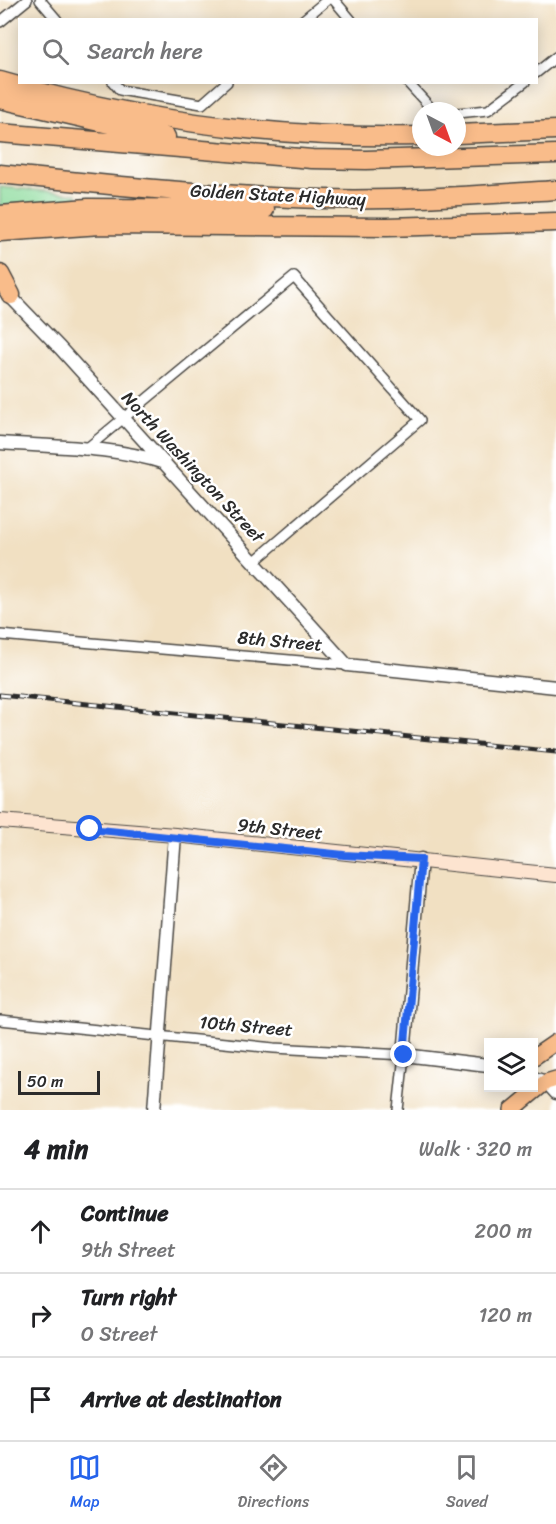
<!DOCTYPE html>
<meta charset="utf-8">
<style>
:root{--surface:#fff;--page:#f2f2f2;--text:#202124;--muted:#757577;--line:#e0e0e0;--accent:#2563eb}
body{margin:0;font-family:Sriracha,sans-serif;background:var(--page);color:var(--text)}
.controls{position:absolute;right:18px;bottom:18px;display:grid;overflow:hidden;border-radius:0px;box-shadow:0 3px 15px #0003}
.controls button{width:54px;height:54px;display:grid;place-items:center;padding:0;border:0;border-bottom:2px solid var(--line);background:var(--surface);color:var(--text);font:30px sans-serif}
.compass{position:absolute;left:412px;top:102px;width:54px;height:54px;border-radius:50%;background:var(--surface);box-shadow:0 3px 15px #0003;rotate:139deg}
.scale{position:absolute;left:18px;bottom:15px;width:82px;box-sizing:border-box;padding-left:6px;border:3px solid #2b2b2b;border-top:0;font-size:16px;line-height:21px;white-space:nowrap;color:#2b2b2b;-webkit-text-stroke:4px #fff;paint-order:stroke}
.stop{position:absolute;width:18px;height:18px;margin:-14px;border:4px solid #2563eb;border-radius:50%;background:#fff}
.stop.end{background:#2563eb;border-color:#fff;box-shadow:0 2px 6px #0008}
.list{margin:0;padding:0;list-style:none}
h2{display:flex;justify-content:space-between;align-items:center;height:78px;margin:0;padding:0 24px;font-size:26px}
h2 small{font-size:20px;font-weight:400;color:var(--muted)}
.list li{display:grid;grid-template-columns:39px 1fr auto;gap:18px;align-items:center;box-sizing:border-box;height:84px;padding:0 24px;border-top:2px solid var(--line)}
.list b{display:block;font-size:22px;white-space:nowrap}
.list p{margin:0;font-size:20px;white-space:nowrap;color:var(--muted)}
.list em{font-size:20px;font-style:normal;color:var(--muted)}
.icon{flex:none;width:33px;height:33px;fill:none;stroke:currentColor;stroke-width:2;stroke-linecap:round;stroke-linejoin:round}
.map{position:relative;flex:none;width:556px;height:1110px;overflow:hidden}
.search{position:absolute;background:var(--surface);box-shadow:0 3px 15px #0003;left:18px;right:18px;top:18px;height:66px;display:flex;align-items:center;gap:15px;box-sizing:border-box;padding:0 21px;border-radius:0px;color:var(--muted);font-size:22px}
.sheet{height:330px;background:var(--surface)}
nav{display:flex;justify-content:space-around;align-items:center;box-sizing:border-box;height:84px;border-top:2px solid var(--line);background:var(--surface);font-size:16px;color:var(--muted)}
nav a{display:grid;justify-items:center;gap:3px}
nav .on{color:var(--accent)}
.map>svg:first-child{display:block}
</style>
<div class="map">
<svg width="556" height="1110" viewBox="0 0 556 1110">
<rect width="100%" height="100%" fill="#fff"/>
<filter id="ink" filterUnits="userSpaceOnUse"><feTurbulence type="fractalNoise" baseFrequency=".0167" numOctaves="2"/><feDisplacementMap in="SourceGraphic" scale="12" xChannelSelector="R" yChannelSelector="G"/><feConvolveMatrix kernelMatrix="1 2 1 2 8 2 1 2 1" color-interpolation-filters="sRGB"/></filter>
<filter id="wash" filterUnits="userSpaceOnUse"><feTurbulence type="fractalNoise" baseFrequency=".008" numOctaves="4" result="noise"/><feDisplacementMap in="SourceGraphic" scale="24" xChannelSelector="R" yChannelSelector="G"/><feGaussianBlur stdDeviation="1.35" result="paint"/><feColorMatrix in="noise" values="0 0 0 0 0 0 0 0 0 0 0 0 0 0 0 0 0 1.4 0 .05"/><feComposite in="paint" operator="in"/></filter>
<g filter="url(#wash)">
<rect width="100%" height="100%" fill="#f1e0c2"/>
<path fill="#89da9a" stroke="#5a8262" stroke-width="1.5" d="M0,187L77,194V202L0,211Z"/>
</g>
<g filter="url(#ink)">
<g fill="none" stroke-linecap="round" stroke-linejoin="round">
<defs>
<path id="minor" d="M40,0L57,20
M334,0L351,20
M303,20L327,0
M0,22L27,0
M536,73L556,57
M113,82L120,90L202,104L227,82
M407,82L430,107L438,111
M457,113L488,110L525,82
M85,450L294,277L420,420L255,561
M0,635L347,665
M0,1020L274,1048L404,1055L398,1110"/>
<path id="tertiary" d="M6,292L60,348L347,665L556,687
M0,443C54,447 113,446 165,463
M421,859L404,1055L488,1065
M534,1078L546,1082L556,1093
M154,1110L175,835"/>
<path id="secondary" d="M0,821L175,835L556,875"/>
<path id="primary" d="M534,1057L556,1042
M512,1110L546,1082L556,1079"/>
<path id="motorway" d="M0,81C137,121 278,139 421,136
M0,99L166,137
M0,133L312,159L366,160L556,154
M457,134L556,130
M0,174C107,185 215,196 323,199C401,201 479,195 556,190
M0,215L88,208L265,209
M0,232L101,225L387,227L556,222
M0,274L11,295"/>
</defs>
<use href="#minor" stroke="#494642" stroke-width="12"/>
<use href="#tertiary" stroke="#494642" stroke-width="15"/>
<use href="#secondary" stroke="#494642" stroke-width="16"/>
<use href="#primary" stroke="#494642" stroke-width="18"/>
<use href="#motorway" stroke="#494642" stroke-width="21"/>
<use href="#minor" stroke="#fff" stroke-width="9"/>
<use href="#tertiary" stroke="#fff" stroke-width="12"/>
<use href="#secondary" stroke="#fde4d0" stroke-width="14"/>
<use href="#primary" stroke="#f9bc8a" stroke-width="15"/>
<use href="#motorway" stroke="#f9bc8a" stroke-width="18"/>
<defs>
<path id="rail" d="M0,695L556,752"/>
</defs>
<use href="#rail" stroke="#2b2b2b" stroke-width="5"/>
<use href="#rail" stroke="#fff" stroke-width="3" stroke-dasharray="9" stroke-linecap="butt"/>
</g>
</g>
<g fill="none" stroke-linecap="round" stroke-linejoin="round" filter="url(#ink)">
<path stroke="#2563eb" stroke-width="8" d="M90,829L344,855L421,859L404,1055"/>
</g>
<g text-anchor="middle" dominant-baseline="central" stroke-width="5" stroke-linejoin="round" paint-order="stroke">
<g font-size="18" fill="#2b2b2b" stroke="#fff">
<text transform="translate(278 195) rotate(3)">Golden State Highway</text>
<text transform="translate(193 467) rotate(47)">North Washington Street</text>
<text transform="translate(280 641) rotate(5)">8th Street</text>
<text transform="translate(280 829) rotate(6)">9th Street</text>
<text transform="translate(246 1026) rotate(5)">10th Street</text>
</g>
</g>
</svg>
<div class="controls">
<button><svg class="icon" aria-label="layers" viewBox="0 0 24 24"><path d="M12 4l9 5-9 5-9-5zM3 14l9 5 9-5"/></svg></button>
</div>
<svg class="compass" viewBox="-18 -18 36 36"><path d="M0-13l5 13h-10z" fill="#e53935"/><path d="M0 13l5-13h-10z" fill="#757577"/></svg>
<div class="scale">50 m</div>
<div class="stop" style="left:90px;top:829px"></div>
<div class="stop end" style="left:404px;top:1055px"></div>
<div class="search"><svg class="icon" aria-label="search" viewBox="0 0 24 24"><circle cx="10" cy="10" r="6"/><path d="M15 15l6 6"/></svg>Search here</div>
</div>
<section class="sheet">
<h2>4 min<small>Walk · 320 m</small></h2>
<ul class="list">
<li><svg class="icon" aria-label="ahead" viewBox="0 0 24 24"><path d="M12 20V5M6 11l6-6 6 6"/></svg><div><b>Continue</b><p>9th Street</p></div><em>200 m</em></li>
<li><svg class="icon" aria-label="right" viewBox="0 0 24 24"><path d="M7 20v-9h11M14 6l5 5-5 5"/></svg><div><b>Turn right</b><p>O Street</p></div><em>120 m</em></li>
<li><svg class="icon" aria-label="arrive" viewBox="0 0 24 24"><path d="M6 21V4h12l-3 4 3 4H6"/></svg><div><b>Arrive at destination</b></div></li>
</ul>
</section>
<nav>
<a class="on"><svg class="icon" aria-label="map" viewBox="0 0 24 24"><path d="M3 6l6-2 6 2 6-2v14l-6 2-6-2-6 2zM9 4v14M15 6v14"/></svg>Map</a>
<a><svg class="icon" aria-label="directions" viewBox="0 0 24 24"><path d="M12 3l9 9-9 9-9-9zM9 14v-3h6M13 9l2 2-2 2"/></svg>Directions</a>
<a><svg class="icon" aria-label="saved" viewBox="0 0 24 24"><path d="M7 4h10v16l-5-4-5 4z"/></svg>Saved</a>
</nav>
